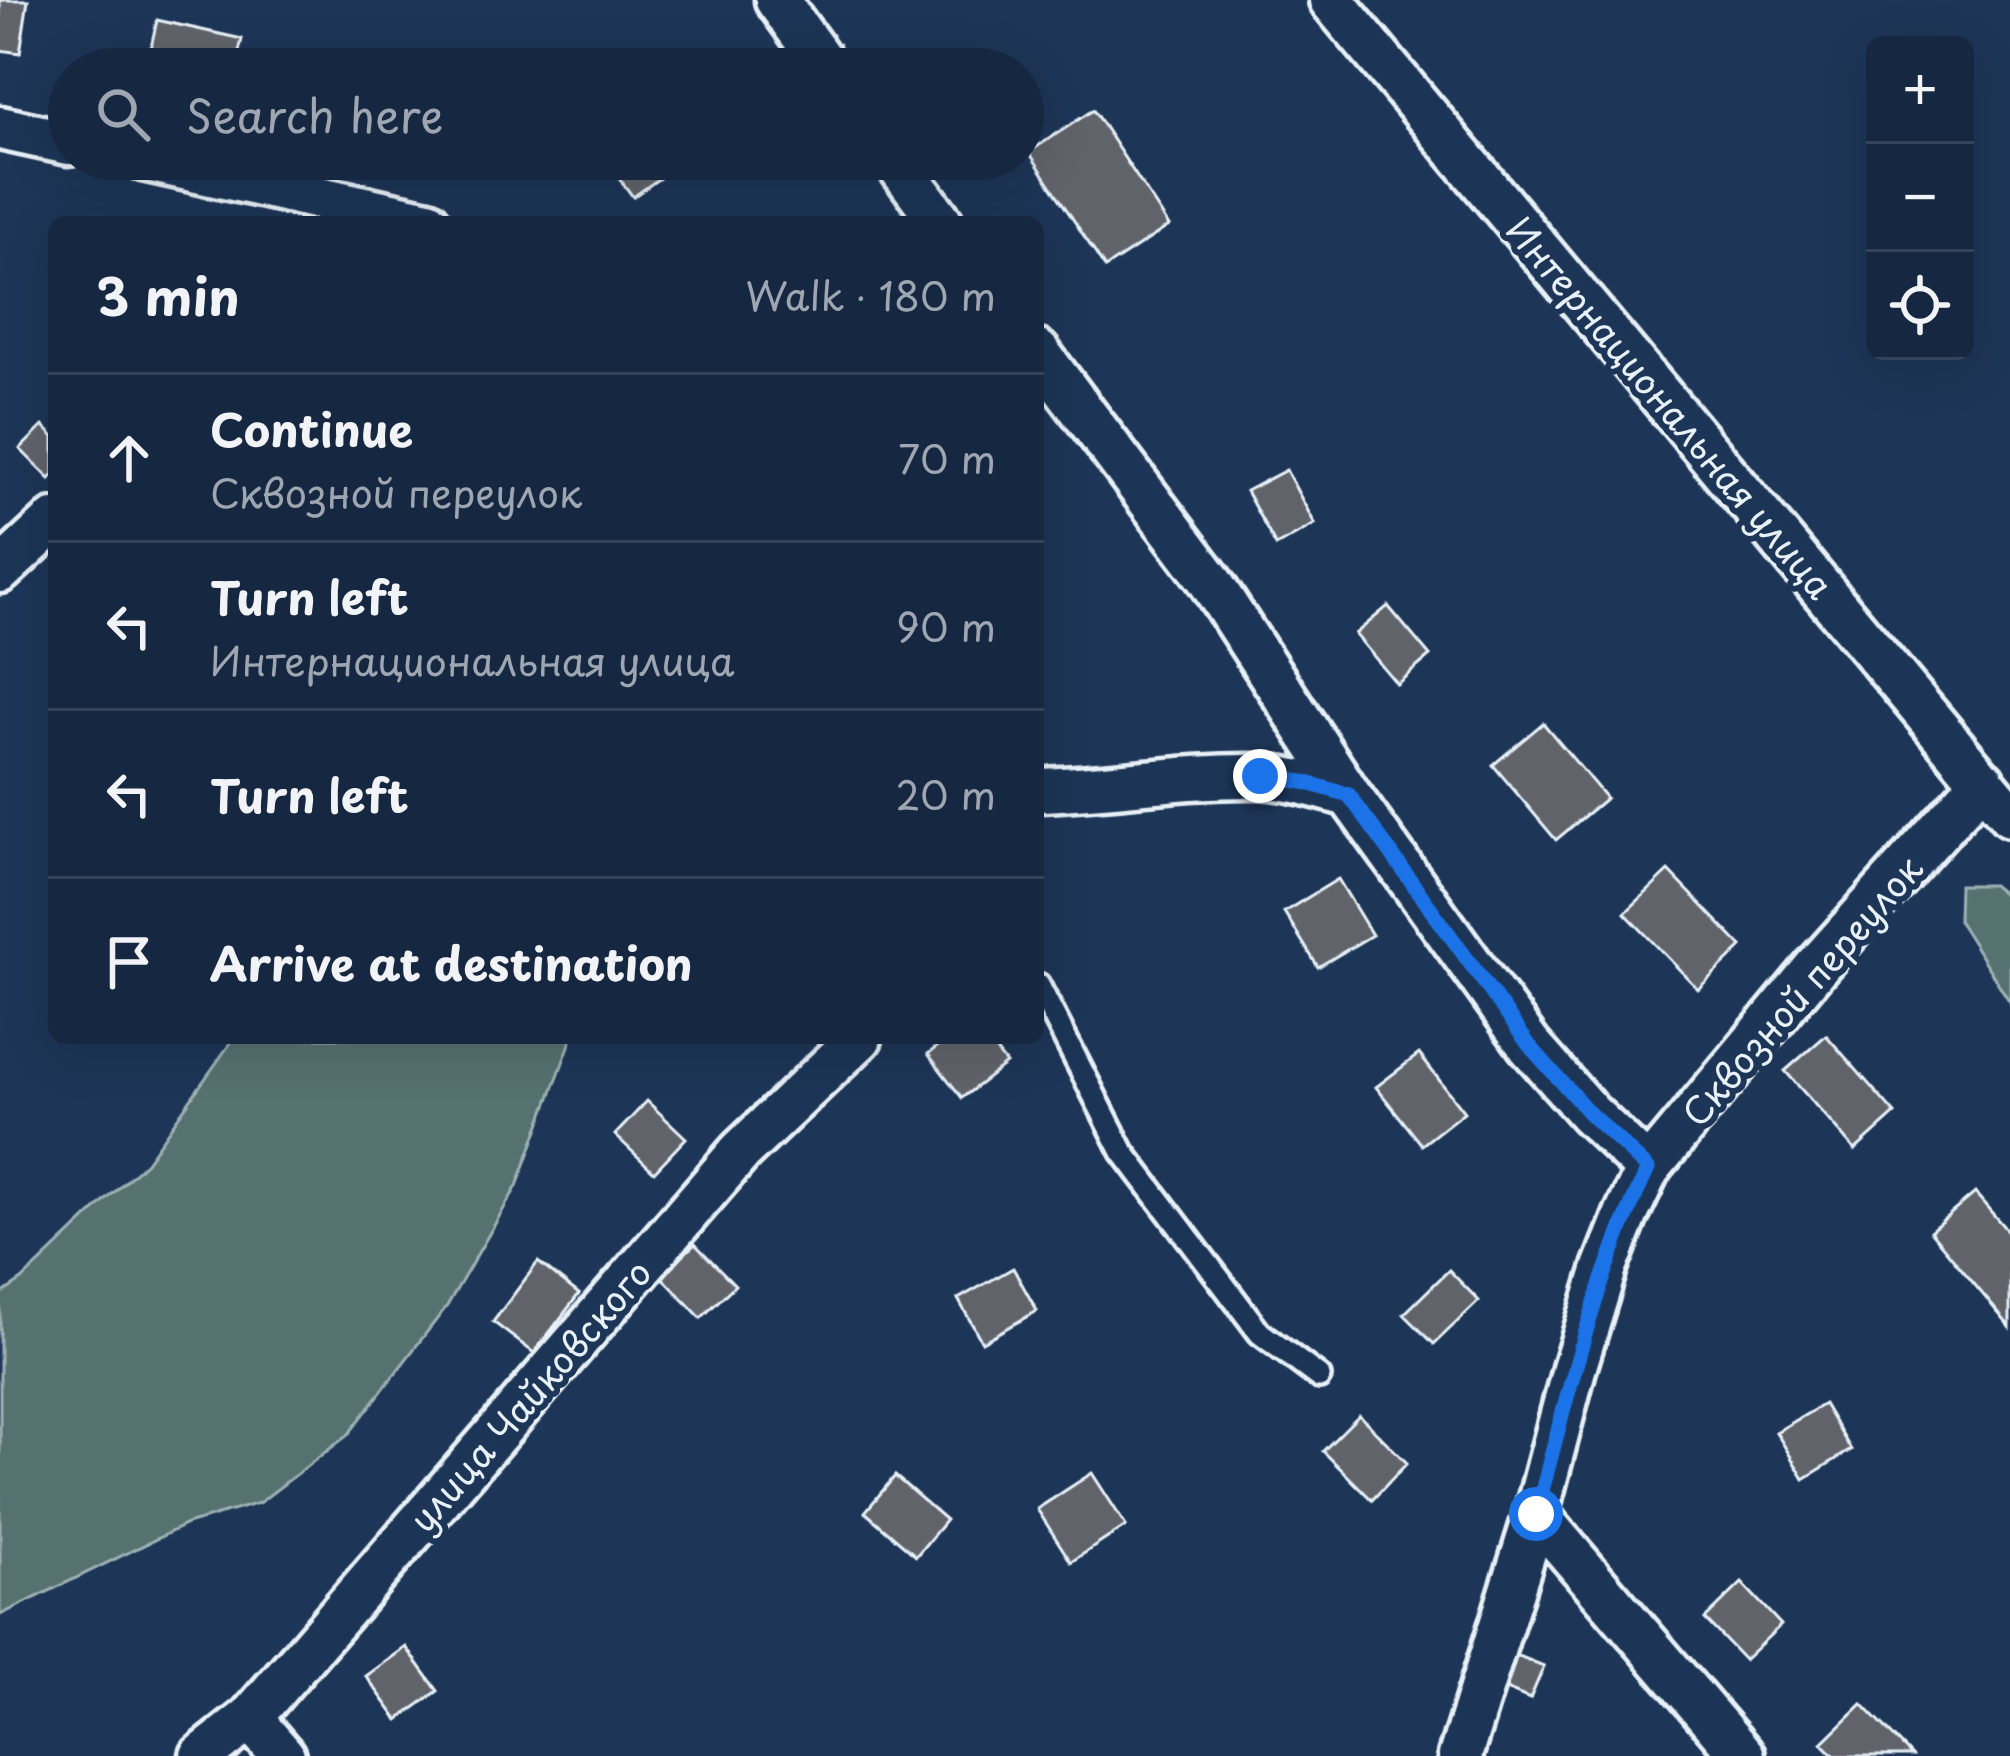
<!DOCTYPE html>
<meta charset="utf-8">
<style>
:root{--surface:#162841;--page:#23344c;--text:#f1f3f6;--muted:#9ea6b1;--line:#35445a}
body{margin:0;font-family:"Playpen Sans",sans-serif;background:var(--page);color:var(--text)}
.controls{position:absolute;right:36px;top:36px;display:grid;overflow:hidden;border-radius:18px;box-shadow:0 12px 48px #0002}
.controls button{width:108px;height:108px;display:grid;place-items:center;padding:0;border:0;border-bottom:3px solid var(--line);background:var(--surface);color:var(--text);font:60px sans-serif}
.stop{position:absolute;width:36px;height:36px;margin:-27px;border:9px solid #1a73e8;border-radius:50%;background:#fff}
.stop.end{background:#1a73e8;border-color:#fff;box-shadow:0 3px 12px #0008}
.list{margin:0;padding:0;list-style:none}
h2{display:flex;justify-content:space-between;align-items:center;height:156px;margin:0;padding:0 48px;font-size:51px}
h2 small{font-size:39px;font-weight:400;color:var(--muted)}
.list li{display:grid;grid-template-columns:78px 1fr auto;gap:36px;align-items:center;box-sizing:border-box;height:168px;padding:0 48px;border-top:3px solid var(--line)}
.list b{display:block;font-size:45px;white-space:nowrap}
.list p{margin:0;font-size:39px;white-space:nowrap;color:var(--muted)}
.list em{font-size:39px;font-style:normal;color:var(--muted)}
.icon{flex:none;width:66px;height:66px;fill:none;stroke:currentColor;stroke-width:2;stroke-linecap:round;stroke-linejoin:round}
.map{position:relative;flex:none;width:2010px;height:1756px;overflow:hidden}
.search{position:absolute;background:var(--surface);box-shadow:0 12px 48px #0002;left:48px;top:48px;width:996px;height:132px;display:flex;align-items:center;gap:30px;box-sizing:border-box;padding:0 42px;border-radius:66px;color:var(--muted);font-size:45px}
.panel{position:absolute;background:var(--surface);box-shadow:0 12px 48px #0002;left:48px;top:216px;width:996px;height:828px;border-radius:18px}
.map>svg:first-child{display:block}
</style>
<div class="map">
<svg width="2010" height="1756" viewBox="0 0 2010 1756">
<rect width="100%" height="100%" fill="#1d3557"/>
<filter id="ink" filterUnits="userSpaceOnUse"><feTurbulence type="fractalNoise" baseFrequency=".00833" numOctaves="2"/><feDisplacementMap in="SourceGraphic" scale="24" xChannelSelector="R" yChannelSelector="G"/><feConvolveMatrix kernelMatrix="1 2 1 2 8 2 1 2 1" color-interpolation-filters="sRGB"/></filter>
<g filter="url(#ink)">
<path fill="#54716f" stroke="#9eb1b4" stroke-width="3" d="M1959,885H1992L2010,900V1002L1958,920Z
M234,1038H572L517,1186L447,1306L348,1435L259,1503L187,1524L0,1615V1295L22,1280L146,1162Z"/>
<path fill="#61636b" stroke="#e8f1f8" stroke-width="3" d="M0,0H28L20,53L0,50Z
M157,20L242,39L235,69H146Z
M1093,110L1169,226L1105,268L1029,152Z
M605,159H663L671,170L633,197Z
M43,426L54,437V474L50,479L20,449Z
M1286,470L1315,524L1276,546L1246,491Z
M1388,606L1430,656L1397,684L1355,634Z
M1543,723L1606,798L1556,840L1493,765Z
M1669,871L1742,947L1698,989L1625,913Z
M1338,879L1372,935L1318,967L1284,912Z
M1826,1035L1895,1114L1855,1150L1785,1071Z
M948,1038H986L1006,1064L962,1098L928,1054Z
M1419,1054L1464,1112L1422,1145L1376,1087Z
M647,1101L686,1138L654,1172L615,1135Z
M1975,1193L2010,1234V1327L1930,1231Z
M695,1244L735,1285L701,1318L661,1276Z
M538,1262L579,1294L534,1353L493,1322Z
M1013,1268L1037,1311L982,1342L958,1299Z
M1449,1270L1479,1301L1434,1344L1404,1314Z
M1824,1404L1851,1450L1804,1479L1776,1432Z
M1359,1415L1407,1463L1372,1500L1323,1451Z
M1092,1473L1126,1526L1071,1562L1037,1509Z
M895,1476L946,1520L916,1556L865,1512Z
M1742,1583L1781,1625L1744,1660L1705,1619Z
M406,1647L438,1691L398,1720L366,1676Z
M1516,1655L1544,1666L1530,1699L1503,1688Z
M1862,1704L1912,1756H1835L1822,1743Z"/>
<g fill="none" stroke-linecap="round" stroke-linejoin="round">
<defs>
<path id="lane" d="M1038,985L1123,1152L1260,1333L1319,1377"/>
<path id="street" d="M777,0L827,69
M1331,0L2010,815
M0,128L69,143
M143,159L428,222
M894,159L941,222
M1038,352L1208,578L1349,795L1529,1045L1589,1113L1648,1169
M0,571L54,521
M1038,790C1111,788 1183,775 1256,776C1288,777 1319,787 1349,795
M1536,1514L1743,1756
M250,1718L283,1756
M202,1756L250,1718L741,1151L860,1038
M1460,1756L1536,1514L1574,1369L1605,1268L1626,1215L1648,1169L1817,966L1983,781"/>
</defs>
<use href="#lane" stroke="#e8f1f8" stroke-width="30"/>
<use href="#street" stroke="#e8f1f8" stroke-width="51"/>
<use href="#lane" stroke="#1d3557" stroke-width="21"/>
<use href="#street" stroke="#1d3557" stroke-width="42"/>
</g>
</g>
<g fill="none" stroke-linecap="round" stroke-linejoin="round" filter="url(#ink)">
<path stroke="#1a73e8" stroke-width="15" d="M1260,776L1304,782L1349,795L1529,1045L1589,1113L1648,1169C1595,1279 1567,1396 1536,1514"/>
</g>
<g text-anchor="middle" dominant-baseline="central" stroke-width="12" stroke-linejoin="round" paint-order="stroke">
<g font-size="36" fill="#e8f1f8" stroke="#1d3557">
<text transform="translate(1671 407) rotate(50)">Интернациональная улица</text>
<text transform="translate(1801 990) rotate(-49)">Сквозной переулок</text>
<text transform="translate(529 1395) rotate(-49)">улица Чайковского</text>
</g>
</g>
</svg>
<div class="controls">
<button>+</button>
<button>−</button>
<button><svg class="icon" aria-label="locate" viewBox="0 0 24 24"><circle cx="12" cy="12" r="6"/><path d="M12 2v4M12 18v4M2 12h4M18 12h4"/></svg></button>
</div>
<div class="stop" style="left:1536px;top:1514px"></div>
<div class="stop end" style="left:1260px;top:776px"></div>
<div class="search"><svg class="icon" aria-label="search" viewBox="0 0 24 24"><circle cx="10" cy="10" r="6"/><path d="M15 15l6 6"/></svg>Search here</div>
<section class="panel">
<h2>3 min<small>Walk · 180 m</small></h2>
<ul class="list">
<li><svg class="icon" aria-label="ahead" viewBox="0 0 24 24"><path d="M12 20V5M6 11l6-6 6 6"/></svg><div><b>Continue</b><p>Сквозной переулок</p></div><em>70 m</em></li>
<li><svg class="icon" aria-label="left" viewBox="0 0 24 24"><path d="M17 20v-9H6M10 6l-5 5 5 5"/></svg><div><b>Turn left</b><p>Интернациональная улица</p></div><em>90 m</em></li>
<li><svg class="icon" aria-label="left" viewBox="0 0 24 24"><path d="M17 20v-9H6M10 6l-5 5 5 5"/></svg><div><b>Turn left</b></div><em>20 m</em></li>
<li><svg class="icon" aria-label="arrive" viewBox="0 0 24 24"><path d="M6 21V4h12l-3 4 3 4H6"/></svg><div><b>Arrive at destination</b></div></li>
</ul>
</section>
</div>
